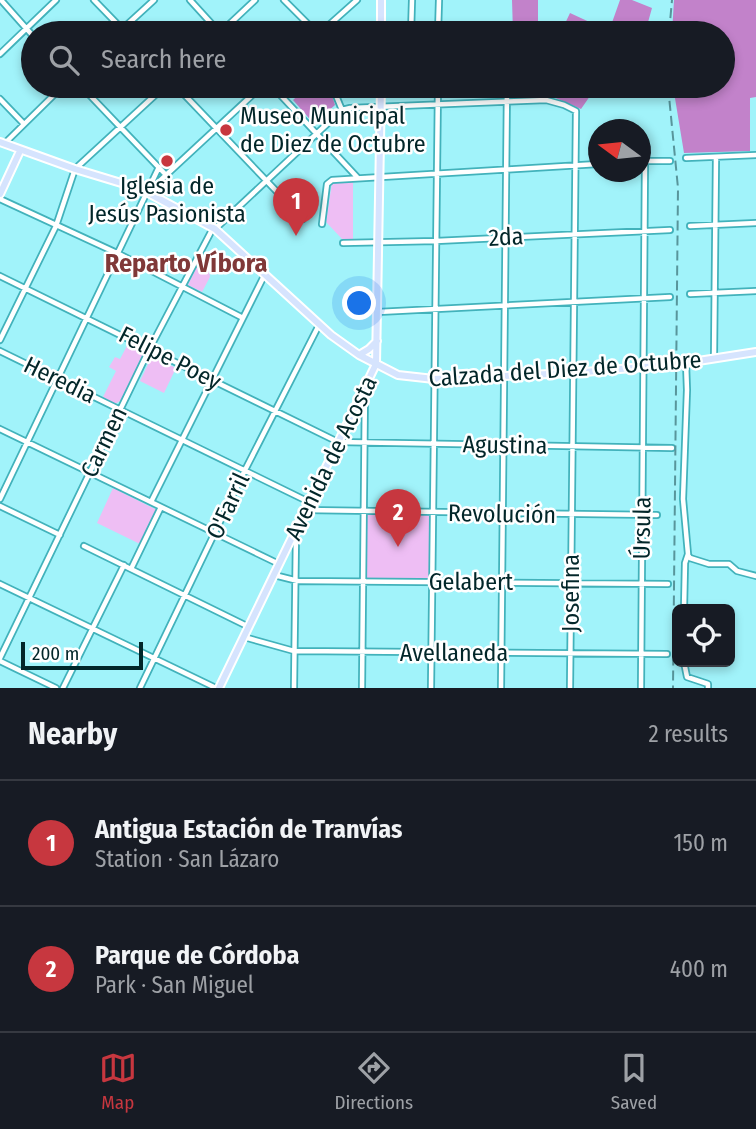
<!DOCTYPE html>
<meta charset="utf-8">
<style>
:root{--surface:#171b24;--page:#20242c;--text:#f1f3f6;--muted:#9ea1a6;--line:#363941;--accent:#c7373f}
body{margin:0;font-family:"Fira Sans Condensed",sans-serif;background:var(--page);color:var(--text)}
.controls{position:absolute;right:21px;bottom:21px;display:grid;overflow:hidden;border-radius:10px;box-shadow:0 4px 10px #0003}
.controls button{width:63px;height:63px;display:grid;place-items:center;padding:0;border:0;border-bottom:2px solid var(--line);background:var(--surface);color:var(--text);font:35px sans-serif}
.compass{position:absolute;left:588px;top:119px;width:63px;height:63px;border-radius:50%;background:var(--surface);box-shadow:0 4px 10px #0003;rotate:285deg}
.scale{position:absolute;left:21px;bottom:18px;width:122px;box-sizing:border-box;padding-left:7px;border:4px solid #022629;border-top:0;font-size:19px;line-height:24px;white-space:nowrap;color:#022629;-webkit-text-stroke:5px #fff;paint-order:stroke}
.you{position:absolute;left:360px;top:304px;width:24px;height:24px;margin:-18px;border:5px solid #fff;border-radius:50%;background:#1a73e8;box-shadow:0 0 0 10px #1a73e833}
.badge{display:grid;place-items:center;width:46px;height:46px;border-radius:50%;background:var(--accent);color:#fff;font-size:23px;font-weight:700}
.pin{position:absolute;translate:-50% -58px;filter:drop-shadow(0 2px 4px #0008)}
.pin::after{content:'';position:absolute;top:37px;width:24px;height:21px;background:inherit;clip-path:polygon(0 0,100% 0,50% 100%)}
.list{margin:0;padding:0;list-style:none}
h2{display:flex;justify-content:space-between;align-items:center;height:91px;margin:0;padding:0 28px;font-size:30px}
h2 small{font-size:23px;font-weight:400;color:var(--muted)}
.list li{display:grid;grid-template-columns:46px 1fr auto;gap:21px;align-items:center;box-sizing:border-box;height:126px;padding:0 28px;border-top:2px solid var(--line)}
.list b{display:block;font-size:26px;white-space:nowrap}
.list p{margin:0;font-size:23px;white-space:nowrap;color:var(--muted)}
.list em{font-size:23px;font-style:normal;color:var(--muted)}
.icon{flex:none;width:38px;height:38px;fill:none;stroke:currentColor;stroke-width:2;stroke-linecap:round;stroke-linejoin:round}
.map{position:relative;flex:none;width:756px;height:688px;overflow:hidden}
.search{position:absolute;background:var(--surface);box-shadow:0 4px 10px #0003;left:21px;right:21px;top:21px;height:77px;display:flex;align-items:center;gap:18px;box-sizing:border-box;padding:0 24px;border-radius:38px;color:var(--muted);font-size:26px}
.sheet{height:343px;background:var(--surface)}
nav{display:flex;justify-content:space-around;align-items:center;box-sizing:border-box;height:98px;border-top:2px solid var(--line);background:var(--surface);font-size:19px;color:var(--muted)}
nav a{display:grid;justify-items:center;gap:4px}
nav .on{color:var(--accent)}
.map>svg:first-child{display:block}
</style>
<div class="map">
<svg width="756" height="688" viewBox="0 0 756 688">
<rect width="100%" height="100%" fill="#a1f3fa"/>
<path fill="#eebef4" d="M353,181V239L343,240L326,222L332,183Z
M198,264L209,271L210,277L202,292L188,285Z
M128,344L145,353L120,401L115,404L103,397L116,371L109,367L115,357L120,359Z
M152,356L176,368L164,393L140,381Z
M113,488L157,510L140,544L97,523Z
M368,514L429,515V580L365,579L366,516Z"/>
<path fill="#c282ca" d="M512,0H538V23L561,32L570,13L609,31L620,0H632L652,8L645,33H513Z
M674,0H756V97L750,98V151L684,153L673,86H723V33H672Z
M308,86H329L335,105L314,124L293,100Z
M538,86H597L581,109L544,93Z"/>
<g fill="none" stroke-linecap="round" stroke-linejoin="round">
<defs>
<path id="minor" d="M1,0L33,36
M94,0L126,33
M190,0L220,33
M284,0L317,33
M118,33L154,0
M220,33L255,0
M320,33L357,0
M411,33L412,0
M438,33L439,0
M0,54L56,0
M81,86L166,175
M176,86L303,219
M272,86L357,177
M332,86L342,110
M0,99L24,124
M5,143L63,86
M686,158L756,155
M640,161H670
M151,189L262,86
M0,199L119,254L243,318
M322,224L327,184L332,180L598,164
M690,226L756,223
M215,229L342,110L350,108L546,100L564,105L576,111L570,688
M343,243L436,241L670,230
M0,276L338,442L672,448
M690,294L756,291
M378,312L670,297
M0,340L56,226L75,169L165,86
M0,351L309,502
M714,358L716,157
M0,429L279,564
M0,499L159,167
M151,502L265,274
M0,506L60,535
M305,510L657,515
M84,546L249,627
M688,555L690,558L709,564H729L737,571L756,576
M131,569L161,507
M274,575L298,581L668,584
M0,584L216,688
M684,609L685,563L688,554L683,499L687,390L686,363
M244,637L294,651L667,654
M0,658L150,348L213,228
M0,661L56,688
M684,662L687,677L708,684V688
M63,688L124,565
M140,688L244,472L319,325
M294,688L296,533
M362,688L365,388
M431,688L438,86
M501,688L507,86
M641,688L645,161"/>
<path id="major" d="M381,0V33
M0,142L75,169L141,189L215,229L331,335L359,355L398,375L434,379L573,373L679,364L756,352
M0,194L20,151
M359,355L369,349L377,341
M219,688L376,364L381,86"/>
</defs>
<use href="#minor" stroke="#42b2bb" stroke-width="8"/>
<use href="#major" stroke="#fff" stroke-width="10"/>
<use href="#minor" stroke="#fff" stroke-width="4.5"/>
<use href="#major" stroke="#d6e4fe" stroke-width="6"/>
<path stroke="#58959b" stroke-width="2" stroke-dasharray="10 5" stroke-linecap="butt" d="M669,33L672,0
M668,86L678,188L673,688"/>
</g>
<g fill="#c7373f" stroke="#fff" stroke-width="2.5">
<circle cx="226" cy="130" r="7"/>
<circle cx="167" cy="161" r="7"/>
</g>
<g text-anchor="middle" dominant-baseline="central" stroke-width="5" stroke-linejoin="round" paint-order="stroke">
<g font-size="24" fill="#022629" stroke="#fff" text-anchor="start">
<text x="240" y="116">Museo Municipal<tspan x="240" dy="28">de Diez de Octubre</tspan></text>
<text x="167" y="186" text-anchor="middle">Iglesia de<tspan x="167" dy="28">Jesús Pasionista</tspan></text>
</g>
<g font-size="24" fill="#022629" stroke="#fff">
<text transform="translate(506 237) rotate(-3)">2da</text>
<text transform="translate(170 358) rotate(27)">Felipe Poey</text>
<text transform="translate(565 369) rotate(-4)">Calzada del Diez de Octubre</text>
<text transform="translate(60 380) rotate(26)">Heredia</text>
<text transform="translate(104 442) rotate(-64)">Carmen</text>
<text transform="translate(505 445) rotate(1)">Agustina</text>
<text transform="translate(331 458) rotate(-64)">Avenida de Acosta</text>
<text transform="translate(228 506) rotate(-65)">O'Farril</text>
<text transform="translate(502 514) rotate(1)">Revolución</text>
<text transform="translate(642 528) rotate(-89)">Úrsula</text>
<text x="471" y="582">Gelabert</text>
<text transform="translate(571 593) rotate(-90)">Josefina</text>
<text x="454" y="653">Avellaneda</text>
</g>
<g font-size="26" font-weight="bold" fill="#803838" stroke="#fff">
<text x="186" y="263">Reparto Víbora</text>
</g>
</g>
</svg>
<div class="controls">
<button><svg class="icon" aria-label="locate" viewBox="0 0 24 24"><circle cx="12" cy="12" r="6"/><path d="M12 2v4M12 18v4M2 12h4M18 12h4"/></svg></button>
</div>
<svg class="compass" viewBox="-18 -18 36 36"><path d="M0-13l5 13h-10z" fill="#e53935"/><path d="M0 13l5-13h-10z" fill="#9ea1a6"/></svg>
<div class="scale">200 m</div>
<div class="you"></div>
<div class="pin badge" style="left:296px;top:236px">1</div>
<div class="pin badge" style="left:398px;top:547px">2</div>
<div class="search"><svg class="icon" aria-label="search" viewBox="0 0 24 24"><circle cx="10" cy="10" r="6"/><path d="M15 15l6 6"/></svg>Search here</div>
</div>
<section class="sheet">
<h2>Nearby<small>2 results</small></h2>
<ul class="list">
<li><span class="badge">1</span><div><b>Antigua Estación de Tranvías</b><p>Station · San Lázaro</p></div><em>150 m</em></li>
<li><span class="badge">2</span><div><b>Parque de Córdoba</b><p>Park · San Miguel</p></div><em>400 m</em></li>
</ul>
</section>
<nav>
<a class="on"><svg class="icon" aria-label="map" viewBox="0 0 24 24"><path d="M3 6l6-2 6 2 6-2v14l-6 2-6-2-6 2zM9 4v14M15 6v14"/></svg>Map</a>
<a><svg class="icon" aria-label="directions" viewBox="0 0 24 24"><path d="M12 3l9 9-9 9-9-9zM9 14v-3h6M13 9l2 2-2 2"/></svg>Directions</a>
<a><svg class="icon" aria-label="saved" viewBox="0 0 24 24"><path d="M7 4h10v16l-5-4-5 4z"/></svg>Saved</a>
</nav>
